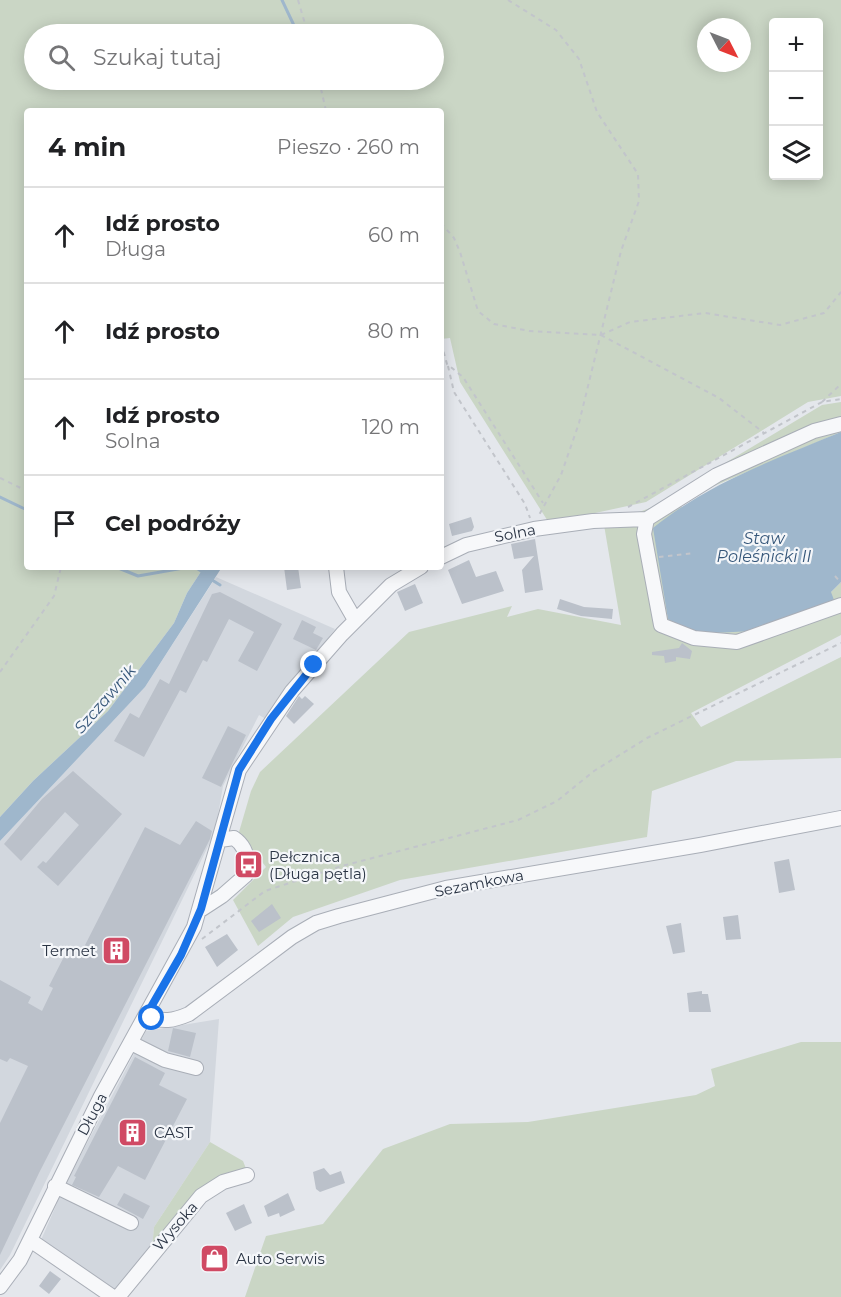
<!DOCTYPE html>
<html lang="pl">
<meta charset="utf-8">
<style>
:root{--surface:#fff;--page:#f6f6f6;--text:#202124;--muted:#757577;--line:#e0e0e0}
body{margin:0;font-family:Montserrat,sans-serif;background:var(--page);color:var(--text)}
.controls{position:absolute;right:18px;top:18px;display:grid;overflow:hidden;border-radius:6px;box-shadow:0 3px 15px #0003}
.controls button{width:54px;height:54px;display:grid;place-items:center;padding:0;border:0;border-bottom:2px solid var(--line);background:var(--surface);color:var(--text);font:30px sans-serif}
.compass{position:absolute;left:697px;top:18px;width:54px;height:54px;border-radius:50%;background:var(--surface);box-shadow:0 3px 15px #0003;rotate:132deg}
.stop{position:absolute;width:18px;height:18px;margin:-14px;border:4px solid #1a73e8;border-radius:50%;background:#fff}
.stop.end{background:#1a73e8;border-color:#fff;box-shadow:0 2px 6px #0008}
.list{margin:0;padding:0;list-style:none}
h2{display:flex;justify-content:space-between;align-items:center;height:78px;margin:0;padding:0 24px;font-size:26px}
h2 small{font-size:20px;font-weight:400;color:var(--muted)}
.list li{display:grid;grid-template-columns:39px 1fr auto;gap:18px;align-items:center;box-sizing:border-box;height:96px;padding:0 24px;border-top:2px solid var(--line)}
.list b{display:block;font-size:22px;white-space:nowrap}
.list p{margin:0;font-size:20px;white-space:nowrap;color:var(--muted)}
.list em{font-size:20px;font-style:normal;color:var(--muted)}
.icon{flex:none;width:33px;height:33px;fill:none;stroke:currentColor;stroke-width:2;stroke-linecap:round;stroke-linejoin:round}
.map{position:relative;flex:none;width:841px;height:1297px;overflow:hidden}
.search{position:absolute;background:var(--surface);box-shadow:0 3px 15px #0003;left:24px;top:24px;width:420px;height:66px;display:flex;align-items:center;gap:15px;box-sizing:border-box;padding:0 21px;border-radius:33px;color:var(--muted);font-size:22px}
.panel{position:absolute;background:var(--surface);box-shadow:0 3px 15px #0003;left:24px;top:108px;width:420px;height:462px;border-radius:6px}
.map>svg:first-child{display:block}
</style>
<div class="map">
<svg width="841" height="1297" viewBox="0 0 841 1297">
<rect width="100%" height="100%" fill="#e4e7ec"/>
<path fill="#d2d7de" d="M216,577L335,629L266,719L259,715L223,786L215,832L10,1255L0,1270V841L145,687Z
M219,1019L210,1142L154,1227L152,1248L116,1289L110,1290L41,1240L65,1185L146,1031Z"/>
<path fill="#cad6c5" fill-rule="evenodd" d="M0,0H841V396L808,402L646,502L549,523L460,382L450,338L441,339V111H27V567H204L187,593L174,623L108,711L33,781L0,817ZM774,22H818V176H774ZM706,27H742V63H706ZM34,34H434V80H34Z
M841,402V432L714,486L680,506L831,592L841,582V635L691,713L701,727L841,657V758L736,761L652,791L647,837L400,880L293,917L258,946L233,900L266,867L239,832L251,791L260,772L409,632L512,606L507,617L538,609L621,625L604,525L650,508L822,405Z
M801,1042H841V1297H245L266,1236L323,1224L383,1149L450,1124L528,1122L696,1095L715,1086L711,1069Z
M210,1142L243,1161L247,1171L220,1179L152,1248L154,1227Z"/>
<path fill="#9fb7cc" d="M841,432V582L831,592L834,600L806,613L752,631L695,634L668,619L653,528C708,483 776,459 841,432Z
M204,567H222L145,687L0,841V817L33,781L108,711L174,623L187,593Z"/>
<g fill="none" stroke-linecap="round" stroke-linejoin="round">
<path stroke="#9fb7cc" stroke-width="3" d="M282,0L298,34
M0,497L27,510
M116,567L138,576L189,567
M195,567L204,573
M212,580L220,585"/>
</g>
<path fill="#bbc1ca" d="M471,517L474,527L472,531L452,536L449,524Z
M535,539L543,590L525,593L522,570L534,556L514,559L511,544Z
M469,560L476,577L496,571L504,591L462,604L448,570Z
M284,567H298L301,588L287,590Z
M415,584L423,603L405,611L397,592Z
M220,592L282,624L257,671L238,661L254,632L229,619L207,662L203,660L186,693L180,690L144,757L114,741L130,713L139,718L160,679L169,684L212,594Z
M560,599L584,607L613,609L612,619L581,616L557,609Z
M302,620L316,627L313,633L323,638L316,650L293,639Z
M682,643L692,651L690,659L676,657V661L665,663L664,656L652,655V652L679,648Z
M299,696L302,699L305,696L314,704L294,724L286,716Z
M228,726L246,735L221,787L202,778Z
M73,771L122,814L58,886L37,867L43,861L46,863L79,825L65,812L21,861L4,844L42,799Z
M196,821L212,831L210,839L39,1173L0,1255V1123L28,1066L10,1058L7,1062L0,1059V980L31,997L28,1003L42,1011L53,988L49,986L69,947L81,953L145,827L180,845Z
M789,859L795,890L779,893L774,862Z
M272,904L281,918L259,932L251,921Z
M738,915L741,939L726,940L723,917Z
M681,923L685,952L673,954L666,926Z
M227,934L238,950L217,967L205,947Z
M702,991V994H708L711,1012H689L687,993Z
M173,1028L196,1033L190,1057L168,1051Z
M135,1057L165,1073L159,1085L187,1099L145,1180L118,1166L99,1197L72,1185L76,1177L74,1176Z
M324,1168L330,1175L341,1171L345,1183L320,1192L316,1189L313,1172Z
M124,1193L150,1206L143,1219L117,1205Z
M288,1193L295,1210L280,1217L279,1213L268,1217L264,1206Z
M244,1204L252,1223L235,1231L226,1213Z
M220,1245L228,1259L209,1270L201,1256Z
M50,1271L61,1279L49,1294L39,1286Z"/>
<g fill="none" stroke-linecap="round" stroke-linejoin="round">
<defs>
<path id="minor" d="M647,519L644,534L661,625L694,638L737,642L841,605
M441,557L466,545L534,529L593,521L647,519L717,475L814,431L841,424
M336,567L339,592L355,620
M202,909L222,896L246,875C249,860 247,847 234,838L220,840
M147,1014C161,1024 175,1020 189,1014L292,937L316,923L339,916L446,888L700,845L841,818
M131,1043L165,1060L196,1068
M55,1186L131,1223
M30,1240L113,1297
M0,1287L20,1260L101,1096L194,927L239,770L292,691L342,634L391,585L421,567
M118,1297L201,1196L223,1182L247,1175"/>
</defs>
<use href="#minor" stroke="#a9aeb7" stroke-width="16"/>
<path stroke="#c2c5cb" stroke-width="2" stroke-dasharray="4.5 4.5" stroke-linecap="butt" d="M298,0L308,34
M508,0L556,30L579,59L597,112L638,174L639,201L621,251L579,423L561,475L539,515
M319,80L326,111
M441,223L454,238L460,252L478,311L494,324L529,331L601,335L719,398L764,433
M601,335L630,322L705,313L780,325L824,313L841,292
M441,343L447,364L463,377L543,503
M448,366L454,392L525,504L530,518
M822,402L841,384
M0,478L27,491
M628,507L822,402L841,399
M659,557L694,553
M835,576L841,583
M0,672L54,596L61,567
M202,939L265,891L342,866L518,820L557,801L594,771L647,738L841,643"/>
<use href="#minor" stroke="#f7f8fa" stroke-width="14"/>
</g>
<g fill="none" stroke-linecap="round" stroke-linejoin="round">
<path stroke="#1a73e8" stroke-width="8" d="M152,1018L147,1014L181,955L201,909L239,770L271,719L314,665"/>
</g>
<defs>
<symbol id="bus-square" viewBox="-11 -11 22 22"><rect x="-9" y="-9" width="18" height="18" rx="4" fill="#d04a64" stroke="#f4f6f9"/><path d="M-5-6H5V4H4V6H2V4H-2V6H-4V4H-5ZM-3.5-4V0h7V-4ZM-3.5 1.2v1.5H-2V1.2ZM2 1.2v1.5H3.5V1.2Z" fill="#fff"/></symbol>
<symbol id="building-square" viewBox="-11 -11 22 22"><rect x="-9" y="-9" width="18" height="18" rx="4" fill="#d04a64" stroke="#f4f6f9"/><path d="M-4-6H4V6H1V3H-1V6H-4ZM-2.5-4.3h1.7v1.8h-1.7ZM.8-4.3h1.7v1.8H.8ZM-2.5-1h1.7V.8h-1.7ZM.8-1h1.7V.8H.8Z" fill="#fff"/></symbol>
<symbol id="shop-square" viewBox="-11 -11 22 22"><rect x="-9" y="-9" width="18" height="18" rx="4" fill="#d04a64" stroke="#f4f6f9"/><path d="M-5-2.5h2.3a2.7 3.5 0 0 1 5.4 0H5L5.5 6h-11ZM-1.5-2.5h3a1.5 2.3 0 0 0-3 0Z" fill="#fff"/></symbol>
</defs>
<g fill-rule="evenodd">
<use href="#bus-square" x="232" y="848" width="33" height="33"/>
<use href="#building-square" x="100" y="934" width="33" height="33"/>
<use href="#building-square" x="116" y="1116" width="33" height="33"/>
<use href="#shop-square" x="198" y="1242" width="33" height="33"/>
</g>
<g text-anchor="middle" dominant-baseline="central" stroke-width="4.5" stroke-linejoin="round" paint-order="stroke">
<g font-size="15" fill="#2b3545" stroke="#f4f6f9">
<text transform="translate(515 533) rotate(-11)">Solna</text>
<text transform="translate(479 883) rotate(-11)">Sezamkowa</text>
<text transform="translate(92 1114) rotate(-62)">Długa</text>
<text transform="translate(175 1226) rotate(-49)">Wysoka</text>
</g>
<g font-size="15" fill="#2b3545" stroke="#f4f6f9" text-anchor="start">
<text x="269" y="856">Pełcznica<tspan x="269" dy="17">(Długa pętla)</tspan></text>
<text x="96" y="950" text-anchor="end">Termet</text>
<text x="154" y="1132">CAST</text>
<text x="236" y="1258">Auto Serwis</text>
</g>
<g font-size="16" font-style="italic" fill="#355679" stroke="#f4f6f9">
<text x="764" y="538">Staw<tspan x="764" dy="18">Poleśnicki II</tspan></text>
<text transform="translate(105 699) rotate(-49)">Szczawnik</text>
</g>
</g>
</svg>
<div class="controls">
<button>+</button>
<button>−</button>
<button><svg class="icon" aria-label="layers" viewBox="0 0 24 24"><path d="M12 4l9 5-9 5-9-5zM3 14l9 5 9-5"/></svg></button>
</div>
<svg class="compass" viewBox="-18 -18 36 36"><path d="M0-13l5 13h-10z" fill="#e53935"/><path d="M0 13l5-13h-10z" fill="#757577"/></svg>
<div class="stop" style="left:152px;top:1018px"></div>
<div class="stop end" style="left:314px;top:665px"></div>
<div class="search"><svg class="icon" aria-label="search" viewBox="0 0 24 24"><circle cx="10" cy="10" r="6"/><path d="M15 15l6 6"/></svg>Szukaj tutaj</div>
<section class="panel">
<h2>4 min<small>Pieszo · 260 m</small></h2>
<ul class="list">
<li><svg class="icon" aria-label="ahead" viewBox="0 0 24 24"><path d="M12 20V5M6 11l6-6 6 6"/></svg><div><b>Idź prosto</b><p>Długa</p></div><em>60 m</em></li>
<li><svg class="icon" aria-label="ahead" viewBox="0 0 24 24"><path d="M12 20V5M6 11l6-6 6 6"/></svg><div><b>Idź prosto</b></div><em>80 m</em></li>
<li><svg class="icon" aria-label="ahead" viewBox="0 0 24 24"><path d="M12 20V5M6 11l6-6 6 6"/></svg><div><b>Idź prosto</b><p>Solna</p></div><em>120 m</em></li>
<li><svg class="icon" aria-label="arrive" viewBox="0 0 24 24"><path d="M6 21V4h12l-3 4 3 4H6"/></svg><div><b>Cel podróży</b></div></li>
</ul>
</section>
</div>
